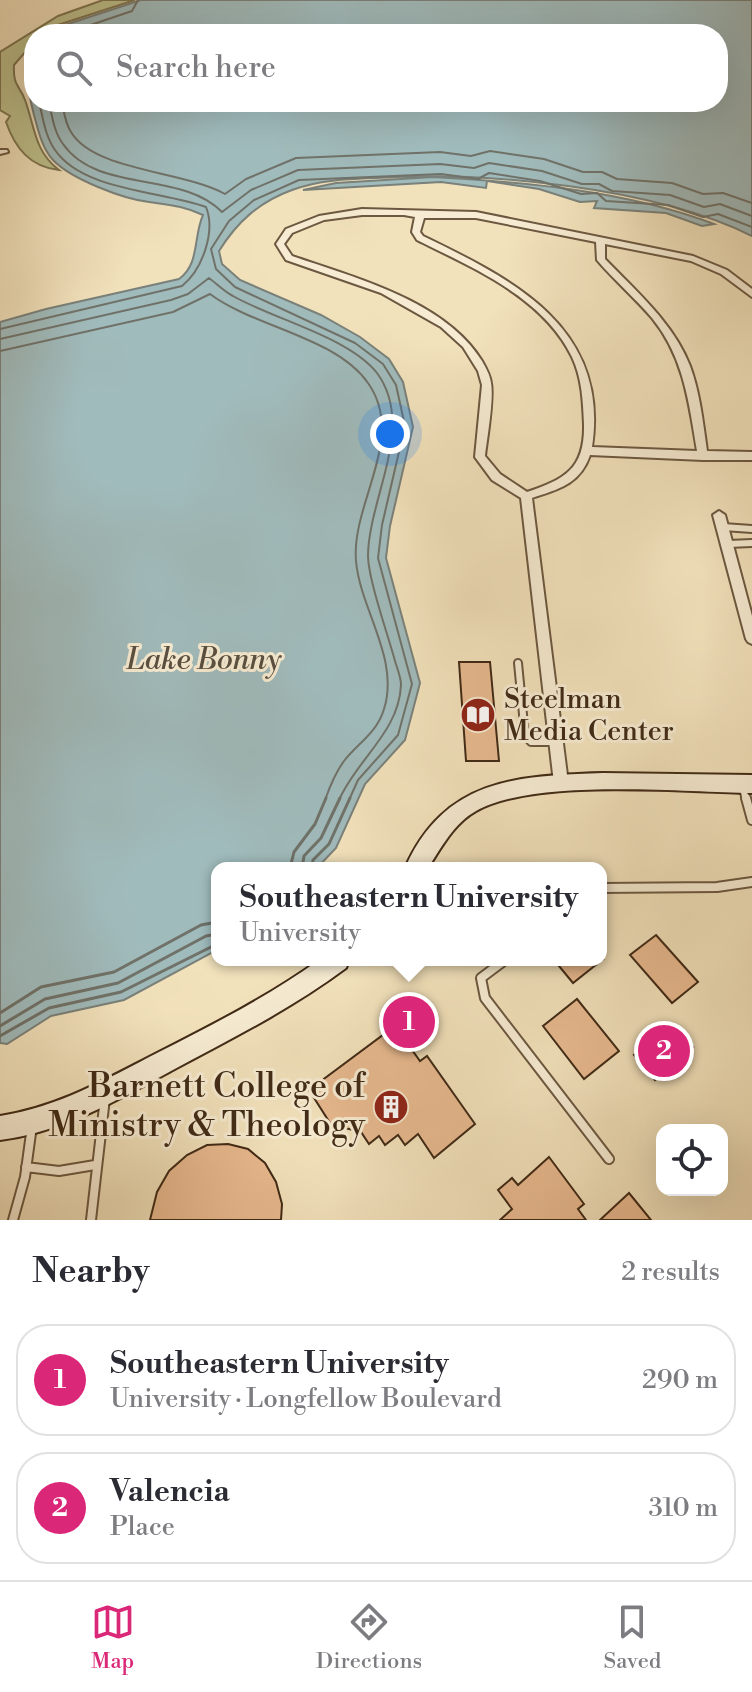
<!DOCTYPE html>
<meta charset="utf-8">
<style>
:root{--surface:#fff;--page:#f7f7f7;--text:#2b2b33;--muted:#7c7c81;--line:#e1e1e2;--accent:#db2777}
body{margin:0;font-family:"Libre Bodoni",serif;background:var(--page);color:var(--text)}
.controls{position:absolute;right:24px;bottom:24px;display:grid;overflow:hidden;border-radius:16px;box-shadow:0 8px 32px #0002}
.controls button{width:72px;height:72px;display:grid;place-items:center;padding:0;border:0;border-bottom:2px solid var(--line);background:var(--surface);color:var(--text);font:40px sans-serif}
.you{position:absolute;left:390px;top:434px;width:28px;height:28px;margin:-20px;border:6px solid #fff;border-radius:50%;background:#1a73e8;box-shadow:0 0 0 12px #1a73e833}
.badge{display:grid;place-items:center;width:52px;height:52px;border-radius:50%;background:var(--accent);color:#fff;font-size:26px;font-weight:700}
.pin{position:absolute;translate:-50% -50%;border:4px solid #fff;box-shadow:0 2px 8px #0006}
.popup{position:absolute;left:211px;top:862px;width:396px;height:104px;box-sizing:border-box;display:grid;place-content:center;border-radius:16px;background:var(--surface);filter:drop-shadow(0 2px 6px #0005);font-size:26px;white-space:nowrap;color:var(--muted)}
.popup b{font-size:30px;color:var(--text)}
.popup::after{content:'';position:absolute;left:50%;top:100%;margin-left:-16px;border:16px solid transparent;border-top-color:var(--surface)}
.list{margin:0;padding:0;list-style:none}
h2{display:flex;justify-content:space-between;align-items:center;height:104px;margin:0;padding:0 32px;font-size:34px}
h2 small{font-size:26px;font-weight:400;color:var(--muted)}
.list li{display:grid;grid-template-columns:52px 1fr auto;gap:24px;align-items:center;box-sizing:border-box;height:112px;margin:0 16px 16px;padding:0 16px;border:2px solid var(--line);border-radius:32px}
.list b{display:block;font-size:30px;white-space:nowrap}
.list p{margin:0;font-size:26px;white-space:nowrap;color:var(--muted)}
.list em{font-size:26px;font-style:normal;color:var(--muted)}
.icon{flex:none;width:44px;height:44px;fill:none;stroke:currentColor;stroke-width:2;stroke-linecap:round;stroke-linejoin:round}
.map{position:relative;flex:none;width:752px;height:1220px;overflow:hidden}
.search{position:absolute;background:var(--surface);box-shadow:0 8px 32px #0002;left:24px;right:24px;top:24px;height:88px;display:flex;align-items:center;gap:20px;box-sizing:border-box;padding:0 28px;border-radius:32px;color:var(--muted);font-size:30px}
.sheet{height:360px;background:var(--surface)}
nav{display:flex;justify-content:space-around;align-items:center;box-sizing:border-box;height:112px;border-top:2px solid var(--line);background:var(--surface);font-size:22px;color:var(--muted)}
nav a{display:grid;justify-items:center;gap:4px}
nav .on{color:var(--accent)}
.map>svg:first-child{display:block}
</style>
<div class="map">
<svg width="752" height="1220" viewBox="0 0 752 1220">
<rect width="100%" height="100%" fill="#f2e2bc"/>
<filter id="stains"><feTurbulence type="fractalNoise" baseFrequency=".0025" numOctaves="4"/><feColorMatrix values="0 0 0 0 .2 0 0 0 0 .09 0 0 0 0 .02 0 0 0 .5 -.17"/></filter>
<radialGradient id="worn" r=".72"><stop offset=".6" stop-color="#630" stop-opacity="0"/><stop offset="1" stop-color="#630" stop-opacity=".3"/></radialGradient>
<path fill="#bec28e" stroke="#7f7652" stroke-width="2" d="M103,0H135L58,25L44,34H34V42L14,65C13,87 19,84 25,100C35,127 34,151 59,170C30,167 15,148 6,122L10,116L0,110V52L58,16Z"/>
<path fill="#a0bbbc" stroke="#7a817a" stroke-width="2" d="M141,0H752V236C654,187 485,171 376,178C348,179 318,180 292,190C259,202 237,222 219,251L222,264L240,280L321,315L360,337L389,359L403,382L413,427L390,526L386,558L420,683L405,740L365,784L336,848L317,868H217V950L124,1000L51,1016L7,1044L0,1043V322L46,309L179,279C200,264 193,237 203,215C184,206 169,205 149,202C123,199 71,179 53,160C42,148 38,130 34,115C28,91 23,72 33,49L34,102H718V34H49L62,26Z
M433,177C526,182 627,191 714,224L702,226L666,213L594,208L597,201L580,202L539,189L487,181L486,188L441,182L303,190L336,183Z"/>
<g fill="none" stroke-linecap="round" stroke-linejoin="round">
<path stroke="#707269" stroke-width="2" d="M64,34L132,11L138,0
M49,102C52,116 54,132 63,144C98,194 181,170 222,212L251,190L298,170L440,164L474,168L489,163L542,171L582,184H599L612,191L670,195L704,207L720,204L752,216
M62,102C64,112 65,123 71,132C94,171 184,171 225,194L246,179L296,158L440,152L471,156L490,151L544,159L583,172H602L617,179L672,183L703,194L723,193L752,203
M0,329L182,286C202,270 216,232 206,207C162,191 83,191 55,150C45,136 43,118 39,102
M0,339L171,300L188,294L209,278C217,284 225,292 233,296C273,319 349,337 377,373C416,426 369,497 368,555C368,579 388,635 395,661C397,668 401,677 401,685C399,732 357,759 339,800
M0,351L173,312L210,294C254,327 336,337 368,383C407,438 351,503 356,561C360,609 400,659 384,709C377,733 358,743 344,761C335,773 330,786 325,800
M349,800L358,780L398,735L412,684L378,558L382,525L405,426L396,385L383,364L355,343L235,287L216,269L211,249L229,221L254,200L299,180L441,174L478,179L489,173L540,181L581,194L597,193L606,201L668,205L703,217L718,214L752,227"/>
<path stroke="#707269" stroke-width="3" d="M290,868L294,852L315,824L326,798
M302,868L304,856L321,838L340,798
M312,868L313,860L329,844L350,798
M0,1013L41,987L114,972L201,925L217,922
M0,1026L45,999L118,983L206,936L217,934
M0,1036L49,1008L121,992L217,944"/>
</g>
<path fill="#e8b98f" stroke="#402a16" stroke-width="2" d="M459,662H490L499,761H466Z
M656,935L698,982L672,1003L630,955Z
M554,960H602L573,983Z
M577,999L619,1051L584,1079L543,1026Z
M672,1024L693,1047L655,1080L634,1055Z
M395,1026L420,1061L427,1056L475,1124L434,1158L418,1134L405,1145L398,1135L385,1145L379,1136L369,1144L361,1132L345,1128L337,1134L309,1090Z
M228,1144L248,1149L265,1163L276,1182L282,1204L281,1220H150L157,1192L169,1171L187,1155L207,1145Z
M549,1157L584,1204L578,1209L586,1220H500L512,1209L498,1190L512,1178L518,1185Z
M629,1193L651,1220H600Z"/>
<g fill="none" stroke-linecap="round" stroke-linejoin="round">
<defs>
<path id="lane-far1" d="M723,527L752,529
M728,544L752,543
M518,663L525,735L531,742H556
M742,785L746,800"/>
<path id="lane" d="M746,798L752,820
M601,888L717,887L752,882
M505,960L481,978L485,998L609,1159
M26,1167L59,1171L95,1165
M13,1220L25,1177L32,1126
M91,1220L105,1098"/>
<path id="street" d="M0,150H7L8,152L0,154Z
M362,209L476,212L693,256L727,270L752,289V297L721,274L691,261L605,244V259C636,291 674,324 690,366C700,393 703,423 707,451L752,452V460H703L590,455C580,484 559,489 532,498L568,783L566,787L561,789L556,787L554,783L521,498L492,480L475,457L482,385L478,371L463,347L441,327L381,293L286,260L276,244L286,229L319,216ZM362,215H404L415,217L412,232L417,240C473,268 543,297 572,357C582,378 583,401 584,424C585,468 566,479 527,492L500,474L485,456C487,438 494,400 491,383C490,375 486,368 482,361C445,301 356,278 292,256L284,244L292,233L324,220ZM424,218H476L596,242L597,260C614,280 635,298 652,318C684,357 689,403 697,451L592,447C610,328 514,280 423,236L420,232Z
M719,511L725,515L752,616V644L748,642L746,639L713,515Z"/>
<path id="secondary" d="M603,773L752,775V793C682,792 534,778 476,811C454,823 441,848 428,868H405C445,778 517,776 603,773Z
M319,960H349L346,968C291,1009 231,1039 171,1071C115,1101 63,1132 0,1140V1116C59,1107 106,1079 159,1052C214,1024 269,996 319,960Z"/>
</defs>
<use href="#lane-far1" stroke="#6c5840" stroke-width="10"/>
<use href="#lane" stroke="#6c5840" stroke-width="12"/>
<use href="#street" stroke="#6c5840" stroke-width="4"/>
<use href="#secondary" stroke="#402a16" stroke-width="4"/>
<use href="#lane-far1" stroke="#f7ecd3" stroke-width="6"/>
<use href="#lane" stroke="#f7ecd3" stroke-width="8"/>
<use href="#street" fill="#f7ecd3" fill-rule="evenodd"/>
<use href="#secondary" fill="#f7ecd3" fill-rule="evenodd"/>
</g>
<defs>
<symbol id="library-disc" viewBox="-11 -11 22 22"><circle r="9.5" fill="#8f2418" stroke="#f7ecd3"/><path d="M-6-4Q-3-5.5-.7-3.5V5Q-3 3-6 4ZM6-4Q3-5.5 .7-3.5V5Q3 3 6 4Z" fill="#fff"/></symbol>
<symbol id="building-disc" viewBox="-11 -11 22 22"><circle r="9.5" fill="#8f2418" stroke="#f7ecd3"/><path d="M-4-6H4V6H1V3H-1V6H-4ZM-2.5-4.3h1.7v1.8h-1.7ZM.8-4.3h1.7v1.8H.8ZM-2.5-1h1.7V.8h-1.7ZM.8-1h1.7V.8H.8Z" fill="#fff"/></symbol>
</defs>
<g fill-rule="evenodd">
<use href="#library-disc" x="458" y="695" width="40" height="40"/>
<use href="#building-disc" x="371" y="1087" width="40" height="40"/>
</g>
<g text-anchor="middle" dominant-baseline="central" stroke-width="6" stroke-linejoin="round" paint-order="stroke">
<g font-size="28" fill="#402a16" stroke="#f7ecd3" text-anchor="start">
<text x="504" y="699">Steelman<tspan x="504" dy="32">Media Center</tspan></text>
</g>
<g font-size="30" font-style="italic" fill="#584e40" stroke="#f7ecd3">
<text x="204" y="660">Lake Bonny</text>
</g>
<g font-size="34" fill="#402a16" stroke="#f7ecd3" text-anchor="end">
<text x="365" y="1087">Barnett College of<tspan x="365" dy="39">Ministry &amp; Theology</tspan></text>
</g>
</g>
<rect width="100%" height="100%" filter="url(#stains)"/>
<rect width="100%" height="100%" fill="url(#worn)"/>
</svg>
<div class="controls">
<button><svg class="icon" aria-label="locate" viewBox="0 0 24 24"><circle cx="12" cy="12" r="6"/><path d="M12 2v4M12 18v4M2 12h4M18 12h4"/></svg></button>
</div>
<div class="you"></div>
<div class="pin badge" style="left:409px;top:1022px">1</div>
<div class="popup"><b>Southeastern University</b>University</div>
<div class="pin badge" style="left:664px;top:1051px">2</div>
<div class="search"><svg class="icon" aria-label="search" viewBox="0 0 24 24"><circle cx="10" cy="10" r="6"/><path d="M15 15l6 6"/></svg>Search here</div>
</div>
<section class="sheet">
<h2>Nearby<small>2 results</small></h2>
<ul class="list">
<li><span class="badge">1</span><div><b>Southeastern University</b><p>University · Longfellow Boulevard</p></div><em>290 m</em></li>
<li><span class="badge">2</span><div><b>Valencia</b><p>Place</p></div><em>310 m</em></li>
</ul>
</section>
<nav>
<a class="on"><svg class="icon" aria-label="map" viewBox="0 0 24 24"><path d="M3 6l6-2 6 2 6-2v14l-6 2-6-2-6 2zM9 4v14M15 6v14"/></svg>Map</a>
<a><svg class="icon" aria-label="directions" viewBox="0 0 24 24"><path d="M12 3l9 9-9 9-9-9zM9 14v-3h6M13 9l2 2-2 2"/></svg>Directions</a>
<a><svg class="icon" aria-label="saved" viewBox="0 0 24 24"><path d="M7 4h10v16l-5-4-5 4z"/></svg>Saved</a>
</nav>
